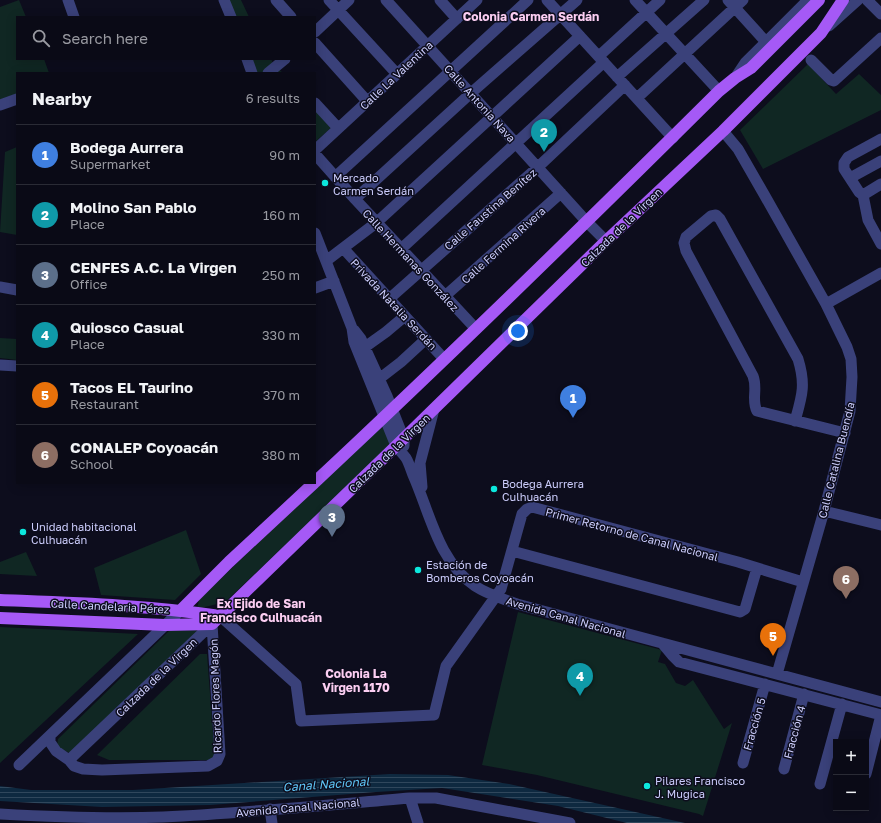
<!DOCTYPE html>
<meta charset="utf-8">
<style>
:root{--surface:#0a0a16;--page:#181823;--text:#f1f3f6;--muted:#999aa1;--line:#2a2b35;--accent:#1a73e8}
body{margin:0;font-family:"Golos Text",sans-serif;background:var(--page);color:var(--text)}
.controls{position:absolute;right:12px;bottom:12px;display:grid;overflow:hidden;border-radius:0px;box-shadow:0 2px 10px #0003}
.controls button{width:36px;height:36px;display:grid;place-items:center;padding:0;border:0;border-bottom:1px solid var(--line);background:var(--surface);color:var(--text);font:20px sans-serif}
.you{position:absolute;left:518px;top:331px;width:14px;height:14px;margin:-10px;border:3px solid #fff;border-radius:50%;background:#1a73e8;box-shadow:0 0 0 6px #1a73e833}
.badge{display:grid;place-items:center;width:26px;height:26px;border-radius:50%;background:var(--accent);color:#fff;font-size:13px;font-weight:700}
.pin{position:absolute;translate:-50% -33px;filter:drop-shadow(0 1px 2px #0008)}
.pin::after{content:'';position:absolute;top:21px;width:14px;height:12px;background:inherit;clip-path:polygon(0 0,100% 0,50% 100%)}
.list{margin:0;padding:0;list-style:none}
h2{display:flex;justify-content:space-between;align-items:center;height:52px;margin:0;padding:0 16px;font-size:17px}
h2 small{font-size:13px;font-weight:400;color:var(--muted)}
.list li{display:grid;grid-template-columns:26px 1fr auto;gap:12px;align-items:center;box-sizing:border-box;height:60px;padding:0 16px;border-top:1px solid var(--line)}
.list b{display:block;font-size:15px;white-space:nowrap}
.list p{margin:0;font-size:13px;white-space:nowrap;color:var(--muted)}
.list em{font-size:13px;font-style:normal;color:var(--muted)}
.icon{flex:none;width:22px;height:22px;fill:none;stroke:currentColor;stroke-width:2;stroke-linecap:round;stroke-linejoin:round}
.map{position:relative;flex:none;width:881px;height:823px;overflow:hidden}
.search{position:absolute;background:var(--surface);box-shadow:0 2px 10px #0003;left:16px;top:16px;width:300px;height:44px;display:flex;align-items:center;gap:10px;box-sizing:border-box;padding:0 14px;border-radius:0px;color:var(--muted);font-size:15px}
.panel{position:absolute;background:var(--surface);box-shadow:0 2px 10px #0003;left:16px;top:72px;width:300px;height:412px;border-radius:0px}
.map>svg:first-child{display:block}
</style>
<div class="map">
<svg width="881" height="823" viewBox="0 0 881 823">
<defs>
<pattern id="water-rules" width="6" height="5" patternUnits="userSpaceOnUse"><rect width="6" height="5" fill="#0e2940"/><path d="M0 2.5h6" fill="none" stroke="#30475c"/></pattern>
</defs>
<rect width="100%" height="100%" fill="#0d0d1d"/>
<path fill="#102723" d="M19,0L26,17H17V59H44L49,73H17V94L0,100V7Z
M227,0H241L249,17H233Z
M250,59H271L274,65L283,73H255Z
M808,64L836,94L859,74L881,95V110L763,169L740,130Z
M315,107L332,127L315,142Z
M17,147V235L0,232L5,152Z
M0,338L17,339V360L0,358Z
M382,423L392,444L225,602L197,609L199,600Z
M186,530L201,574L175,600L101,595L94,568Z
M26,552L37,576L0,574V562Z
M518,612L662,650L658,662L665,664L676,683L685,686L693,680L724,729L732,723L703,816L699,814L537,775L482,765Z
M0,627L138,634L0,763Z
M170,630H198L70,753L57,747L58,739Z
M200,654H207L215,760H109L97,755Z"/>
<path fill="url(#water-rules)" d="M390,774L448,775L509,784L685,823H627L558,806L442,788L376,792L210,805L102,807L0,801V786L31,790H133Z"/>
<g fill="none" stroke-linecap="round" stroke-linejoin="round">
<path stroke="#3a417a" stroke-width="11" d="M68,0L74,17
M224,0L231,17
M276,0L291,17
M329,0L397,74
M386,0L587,222L606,241
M440,0L457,19
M547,0L673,138
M635,0L719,91
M728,0L766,42
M867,0L881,14
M829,26L858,0
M315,32L349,0
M315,43L367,101
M599,56L660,0
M247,59L252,73
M811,60L831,80L834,81L881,38
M268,73L285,59
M617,77L704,0
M735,78L745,63L808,0
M637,98L743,0
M315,103L338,128
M0,105L17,99
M723,131L738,149L765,196L826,304L847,347L851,359L852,377L850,411L824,511L777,674
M315,150L477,0
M315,154L355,199L476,329
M335,177L528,0
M850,178L881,161
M863,195L859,192L844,169V163L848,157L881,139
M863,195L868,220L881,244
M863,195L881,184
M355,199L471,93L577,0
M315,233L352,328L354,342L396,446C399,450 403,454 406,458C409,463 411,470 413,475C430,513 438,561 475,586C487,594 503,599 517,604L881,702
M343,248L444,359
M401,249L604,62
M326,261L376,223L580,36
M0,287L17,290
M315,288L334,281
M445,296L561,193
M389,299L538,167L625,85
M826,304L881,273
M354,330L361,339L387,396L404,439V446
M365,347L386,332L405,316
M0,365L17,366
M379,379L401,362L426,339
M795,421C802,396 806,385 798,359L720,219L716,215L711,216L686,237L684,243L686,251L753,376C758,389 751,400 757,411L845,433
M422,487L420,463L434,409
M824,511L881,525
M512,551L740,612L745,609L757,568
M220,616L296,684L301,721L434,715L446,666L501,589L522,514L527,509L532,507L738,562L803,582
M662,643L672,655L679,662L881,715
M50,736V742L56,751L69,760L74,766L83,769L102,770L208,766L217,761L220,754L212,624
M69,760L212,624
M743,763L765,684
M19,765L181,610
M784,769L804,694
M866,774L881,715
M820,784L842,704
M410,798L418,823
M270,809L272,823
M0,814C54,817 109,819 163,817C246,813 328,805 410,798H436L570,823"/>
<path stroke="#a559f6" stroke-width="12" d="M315,482C452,354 586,223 719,91L735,78L751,68L819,0
M0,600C74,603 147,605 220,616
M181,610L229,562L314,483
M0,618L165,625L212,624L396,446L606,241L723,131L821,33L843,0"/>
</g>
<g fill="#0ce8de" stroke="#0d0d1d" stroke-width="1.5">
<circle cx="325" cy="183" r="4"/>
<circle cx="494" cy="489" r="4"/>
<circle cx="23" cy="532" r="4"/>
<circle cx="418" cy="570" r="4"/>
<circle cx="647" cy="786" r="4"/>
</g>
<g text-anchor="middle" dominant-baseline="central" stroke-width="3" stroke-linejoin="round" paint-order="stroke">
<g font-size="11" fill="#cccdfc" stroke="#0d0d1d">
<text transform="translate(396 75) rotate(-43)">Calle La Valentina</text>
<text transform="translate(480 103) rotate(48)">Calle Antonia Nava</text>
<text transform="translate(490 209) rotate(-41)">Calle Faustina Benítez</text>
<text transform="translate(621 227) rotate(-44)">Calzada de la Virgen</text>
<text transform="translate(503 245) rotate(-42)">Calle Fermina Rivera</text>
<text transform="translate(411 260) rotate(47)">Calle Hermanas González</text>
<text transform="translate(394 304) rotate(47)">Privada Natalia Serdán</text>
<text transform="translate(389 453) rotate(-44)">Calzada de la Virgen</text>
<text transform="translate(836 460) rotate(-76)">Calle Catalina Buendía</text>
<text transform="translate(632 534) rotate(15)">Primer Retorno de Canal Nacional</text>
<text transform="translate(110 606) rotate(3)">Calle Candelaria Pérez</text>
<text transform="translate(566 617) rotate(16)">Avenida Canal Nacional</text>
<text transform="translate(156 677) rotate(-44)">Calzada de la Virgen</text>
<text transform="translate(215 696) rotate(-92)">Ricardo Flores Magón</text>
<text transform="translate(754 724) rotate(-74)">Fracción 5</text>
<text transform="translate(794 732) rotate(-75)">Fracción 4</text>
<text transform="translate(298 807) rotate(-5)">Avenida Canal Nacional</text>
</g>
<g font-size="11" fill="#cccdfc" stroke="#0d0d1d" text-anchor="start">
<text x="333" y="177">Mercado<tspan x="333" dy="13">Carmen Serdán</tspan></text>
<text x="502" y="483">Bodega Aurrera<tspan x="502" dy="13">Culhuacán</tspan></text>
<text x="31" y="526">Unidad habitacional<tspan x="31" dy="13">Culhuacán</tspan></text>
<text x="426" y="564">Estación de<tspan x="426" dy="13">Bomberos Coyoacán</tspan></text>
<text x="655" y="780">Pilares Francisco<tspan x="655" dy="13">J. Mugica</tspan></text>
</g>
<g font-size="12" font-weight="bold" fill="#fccef2" stroke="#0d0d1d">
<text x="531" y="16">Colonia Carmen Serdán</text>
<text x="261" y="603">Ex Ejido de San<tspan x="261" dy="14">Francisco Culhuacán</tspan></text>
<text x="356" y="673">Colonia La<tspan x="356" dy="14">Virgen 1170</tspan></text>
</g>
<g font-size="12" font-style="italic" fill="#5fc6f7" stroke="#0d0d1d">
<text transform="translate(326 784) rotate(-4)">Canal Nacional</text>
</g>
</g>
</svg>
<div class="controls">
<button>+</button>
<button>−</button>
</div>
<div class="you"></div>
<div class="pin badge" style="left:573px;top:418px;background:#3f7fe0">1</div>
<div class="pin badge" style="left:544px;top:152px;background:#0f9aa8">2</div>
<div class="pin badge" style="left:332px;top:537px;background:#5c6f8a">3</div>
<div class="pin badge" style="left:580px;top:696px;background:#0f9aa8">4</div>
<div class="pin badge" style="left:773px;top:656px;background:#e8710a">5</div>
<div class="pin badge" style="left:846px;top:599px;background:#8d6e63">6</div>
<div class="search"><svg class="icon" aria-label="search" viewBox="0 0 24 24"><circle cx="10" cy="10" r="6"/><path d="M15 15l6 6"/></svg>Search here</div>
<section class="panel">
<h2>Nearby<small>6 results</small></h2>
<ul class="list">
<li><span class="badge" style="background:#3f7fe0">1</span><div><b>Bodega Aurrera</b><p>Supermarket</p></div><em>90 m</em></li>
<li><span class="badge" style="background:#0f9aa8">2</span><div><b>Molino San Pablo</b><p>Place</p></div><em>160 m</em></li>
<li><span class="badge" style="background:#5c6f8a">3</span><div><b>CENFES A.C. La Virgen</b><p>Office</p></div><em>250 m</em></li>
<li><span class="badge" style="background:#0f9aa8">4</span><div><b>Quiosco Casual</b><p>Place</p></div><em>330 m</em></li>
<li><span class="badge" style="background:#e8710a">5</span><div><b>Tacos EL Taurino</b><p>Restaurant</p></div><em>370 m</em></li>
<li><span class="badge" style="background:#8d6e63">6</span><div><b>CONALEP Coyoacán</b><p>School</p></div><em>380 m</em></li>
</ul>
</section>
</div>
